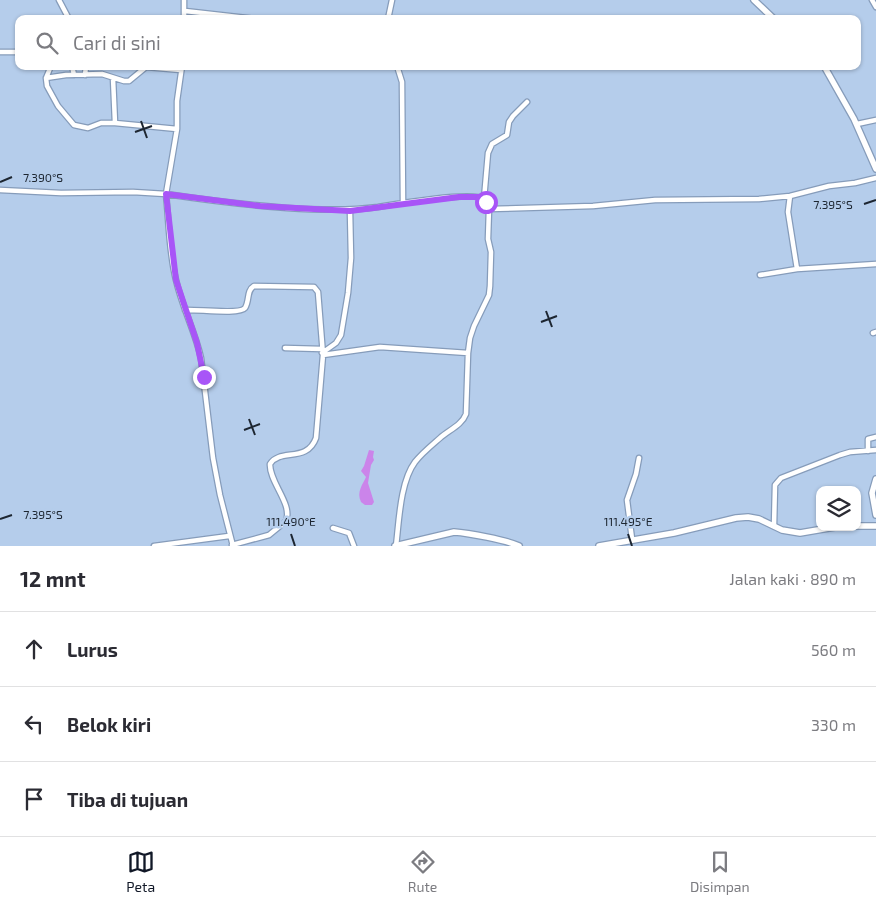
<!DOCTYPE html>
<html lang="id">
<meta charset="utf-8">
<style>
:root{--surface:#fff;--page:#f7f7f7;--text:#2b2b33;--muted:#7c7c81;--line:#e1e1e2;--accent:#111827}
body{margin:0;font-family:"Exo 2",sans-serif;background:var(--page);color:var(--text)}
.controls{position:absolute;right:15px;bottom:15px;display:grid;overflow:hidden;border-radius:10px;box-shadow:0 1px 4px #0004}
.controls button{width:45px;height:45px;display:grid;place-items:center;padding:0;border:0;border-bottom:1px solid var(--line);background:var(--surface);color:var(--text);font:25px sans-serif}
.stop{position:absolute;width:15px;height:15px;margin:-11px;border:4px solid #a855f7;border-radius:50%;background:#fff}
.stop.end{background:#a855f7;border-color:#fff;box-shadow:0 1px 5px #0008}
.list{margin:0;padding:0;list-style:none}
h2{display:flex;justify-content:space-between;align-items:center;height:65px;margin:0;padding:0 20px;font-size:21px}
h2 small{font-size:16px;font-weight:400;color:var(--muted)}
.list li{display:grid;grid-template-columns:32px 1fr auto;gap:15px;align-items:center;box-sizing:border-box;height:75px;padding:0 20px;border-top:1px solid var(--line)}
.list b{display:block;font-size:19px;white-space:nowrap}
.list em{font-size:16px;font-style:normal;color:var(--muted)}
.icon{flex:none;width:28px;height:28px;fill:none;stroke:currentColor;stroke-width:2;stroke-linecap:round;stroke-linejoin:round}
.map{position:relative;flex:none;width:876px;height:546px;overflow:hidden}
.search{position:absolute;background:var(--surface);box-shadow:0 1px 4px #0004;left:15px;right:15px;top:15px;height:55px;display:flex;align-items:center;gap:12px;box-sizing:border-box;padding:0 18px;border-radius:10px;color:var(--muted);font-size:19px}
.sheet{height:290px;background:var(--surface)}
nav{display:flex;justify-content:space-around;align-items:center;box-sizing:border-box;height:70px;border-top:1px solid var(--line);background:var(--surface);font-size:14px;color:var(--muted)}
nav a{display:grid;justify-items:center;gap:2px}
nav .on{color:var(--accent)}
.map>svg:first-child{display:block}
</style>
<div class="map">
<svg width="876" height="546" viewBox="0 0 876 546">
<rect width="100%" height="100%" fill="#b5cdeb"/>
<path fill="#cb84ea" d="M369,450L374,451L373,457L374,460L371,465L368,483L374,502L372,505H365L361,502C356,492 363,484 366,477L361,471L364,466Z"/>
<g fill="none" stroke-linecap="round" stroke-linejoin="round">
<defs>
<path id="minor" d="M59,0L69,19
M872,0L876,7
M185,11L256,19H311
M184,19V0
M388,19L392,0
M0,52H19
M51,66L46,78L47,86L58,106L74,125L88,128L101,123H115
M72,66L74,75
M182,66L177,101V129L166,194C206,200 247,205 287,208C318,210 348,211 378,207C395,204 473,191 484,199C487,201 488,206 489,209L488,239L491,252L490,286L489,295L474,326L470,338L468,353L466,414C462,425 449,430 440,438C432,445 422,453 415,462C400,482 399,522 396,546
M397,66L402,82L403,203
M85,75L86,66
M46,78L66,75L102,74L124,81H129L146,67L181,70
M113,78L115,123L177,129
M857,124L876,120
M0,190L61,193L133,192L166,194C169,223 169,253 176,280C182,307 195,331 201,358L213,458L220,495L233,546
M790,196L788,212L797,269L876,264
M484,199L488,153L492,144L507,135L509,122L513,116L527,102
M489,209L593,206L655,200L759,199L790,196L829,186L855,183L876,178
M760,275L797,269
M185,310C196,309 240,315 245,308C250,300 246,291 254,286L314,287L318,292L323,355L316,438C307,463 280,448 270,464C269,482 293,504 286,521L269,535L232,545
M873,333L876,332
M285,348L322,349
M322,353L336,343L341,335L348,293L351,258L350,211
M323,355L380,347L468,353
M868,451V439L876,437
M774,526L775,485L781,478L840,455L850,452L876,450
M333,528L349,533L354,546
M632,539L627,500L636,474L639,458
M154,546L229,536"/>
<path id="tertiary" d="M754,0L774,19
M824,66L854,119L876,169
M876,479L872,493L876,515
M857,526H876
M395,546L454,532C469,533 506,540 519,546
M599,546L674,533L736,518L748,517L759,519L782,530L800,533L835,527"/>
</defs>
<use href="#minor" stroke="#869cba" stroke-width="7"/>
<use href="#tertiary" stroke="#869cba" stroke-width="8"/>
<use href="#minor" stroke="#fff" stroke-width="4.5"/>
<use href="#tertiary" stroke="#fff" stroke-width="5.5"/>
</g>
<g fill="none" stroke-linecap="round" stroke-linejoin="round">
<path stroke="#a855f7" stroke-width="6" d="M204,377L197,343L176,280L166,194L260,206L350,211L459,197H478L486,202"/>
</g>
<path fill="none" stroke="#1d2631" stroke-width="2" d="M141,121L147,138M135,132L152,126M0,182L12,177M864,204L876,200M546,311L552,327M541,322L557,316M249,419L255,435M244,430L260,424M0,519L12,515M291,534L295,546M628,534L632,546"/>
<g font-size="12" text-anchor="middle" fill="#1d2631" stroke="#b5cdeb" stroke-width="5" stroke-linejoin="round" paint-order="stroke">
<text x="43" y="182">7.390°S</text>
<text x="833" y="209">7.395°S</text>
<text x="43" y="519">7.395°S</text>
<text x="291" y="526">111.490°E</text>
<text x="628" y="526">111.495°E</text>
</g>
</svg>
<div class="controls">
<button><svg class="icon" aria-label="layers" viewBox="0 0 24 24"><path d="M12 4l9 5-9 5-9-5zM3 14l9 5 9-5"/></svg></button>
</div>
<div class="stop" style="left:486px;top:202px"></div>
<div class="stop end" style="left:204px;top:377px"></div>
<div class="search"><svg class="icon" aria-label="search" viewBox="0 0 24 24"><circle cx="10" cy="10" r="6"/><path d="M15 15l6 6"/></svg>Cari di sini</div>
</div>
<section class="sheet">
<h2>12 mnt<small>Jalan kaki · 890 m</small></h2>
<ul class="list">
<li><svg class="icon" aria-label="ahead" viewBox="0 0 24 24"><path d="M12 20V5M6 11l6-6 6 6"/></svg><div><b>Lurus</b></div><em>560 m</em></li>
<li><svg class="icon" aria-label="left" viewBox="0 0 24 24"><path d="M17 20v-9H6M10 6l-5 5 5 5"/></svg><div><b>Belok kiri</b></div><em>330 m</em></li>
<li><svg class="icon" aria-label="arrive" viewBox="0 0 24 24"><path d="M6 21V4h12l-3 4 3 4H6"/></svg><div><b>Tiba di tujuan</b></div></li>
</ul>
</section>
<nav>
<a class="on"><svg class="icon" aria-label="map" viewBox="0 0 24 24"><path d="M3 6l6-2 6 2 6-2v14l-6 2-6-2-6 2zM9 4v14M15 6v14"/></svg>Peta</a>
<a><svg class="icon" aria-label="directions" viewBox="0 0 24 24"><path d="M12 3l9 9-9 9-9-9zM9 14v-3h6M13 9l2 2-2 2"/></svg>Rute</a>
<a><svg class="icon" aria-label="saved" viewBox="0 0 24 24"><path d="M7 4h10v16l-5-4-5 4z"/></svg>Disimpan</a>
</nav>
